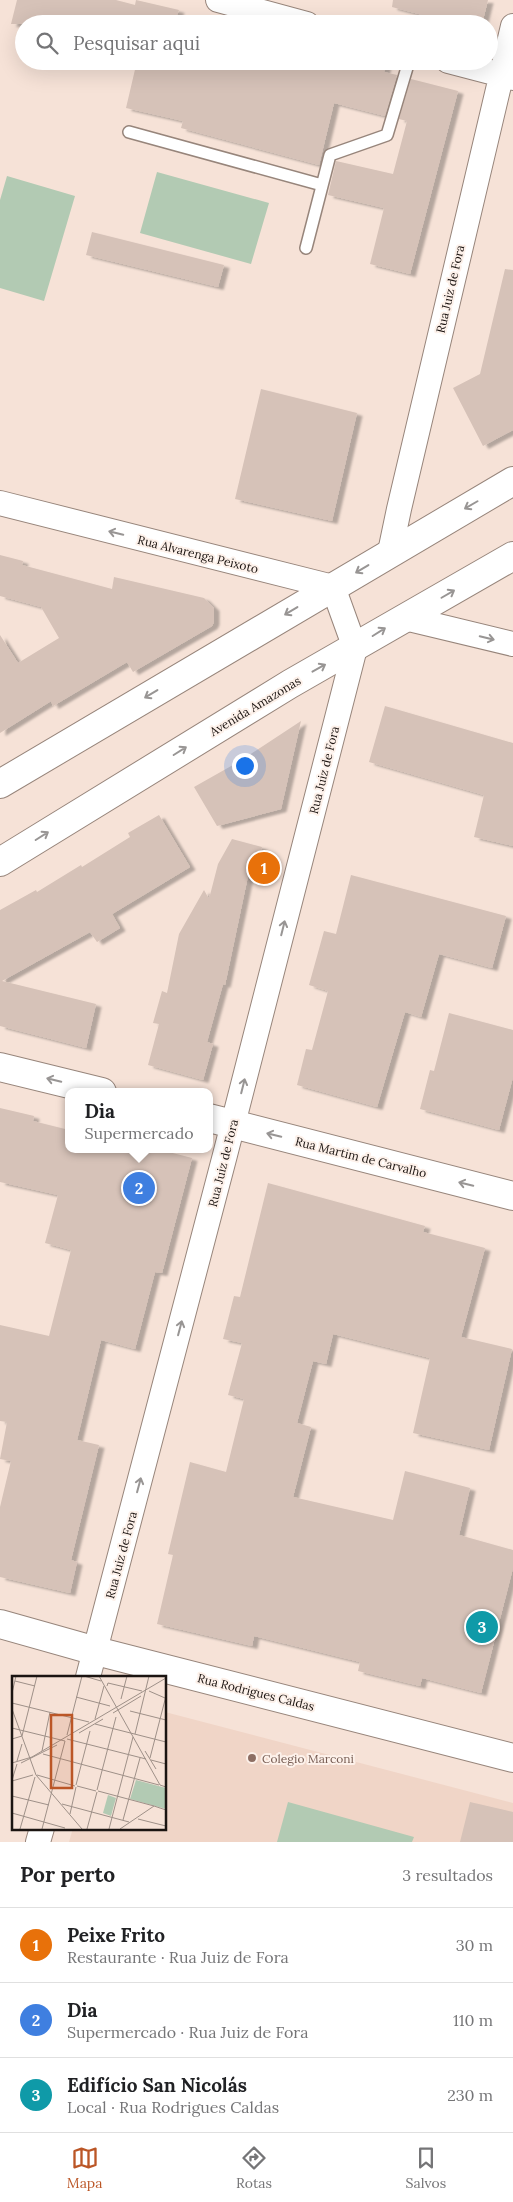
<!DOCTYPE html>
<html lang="pt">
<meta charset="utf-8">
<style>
:root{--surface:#fff;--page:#f2f2f2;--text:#202124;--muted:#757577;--line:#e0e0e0;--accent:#bb5626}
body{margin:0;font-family:Lora,serif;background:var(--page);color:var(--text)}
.you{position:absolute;left:244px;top:765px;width:18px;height:18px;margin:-12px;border:4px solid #fff;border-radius:50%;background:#1a73e8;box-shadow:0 0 0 8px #1a73e833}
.badge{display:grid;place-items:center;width:32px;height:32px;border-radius:50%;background:var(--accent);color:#fff;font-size:16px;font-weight:700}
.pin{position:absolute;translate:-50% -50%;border:2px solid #fff;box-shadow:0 1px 5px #0006}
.popup{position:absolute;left:65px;top:1088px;width:148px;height:65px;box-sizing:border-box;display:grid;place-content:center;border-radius:10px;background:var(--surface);filter:drop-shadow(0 1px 4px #0005);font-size:16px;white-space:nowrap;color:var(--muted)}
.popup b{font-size:19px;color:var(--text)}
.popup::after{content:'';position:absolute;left:50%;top:100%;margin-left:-10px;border:10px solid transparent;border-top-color:var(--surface)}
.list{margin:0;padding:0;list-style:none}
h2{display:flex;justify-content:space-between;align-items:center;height:65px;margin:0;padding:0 20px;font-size:21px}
h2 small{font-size:16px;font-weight:400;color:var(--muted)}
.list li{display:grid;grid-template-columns:32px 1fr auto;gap:15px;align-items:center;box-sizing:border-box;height:75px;padding:0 20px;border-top:1px solid var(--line)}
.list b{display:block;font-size:19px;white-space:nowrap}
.list p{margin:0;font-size:16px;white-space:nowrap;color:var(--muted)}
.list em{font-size:16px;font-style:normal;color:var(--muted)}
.icon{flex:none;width:28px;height:28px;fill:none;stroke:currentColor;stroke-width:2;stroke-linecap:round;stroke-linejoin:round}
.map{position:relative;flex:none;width:513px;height:1842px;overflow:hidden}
.search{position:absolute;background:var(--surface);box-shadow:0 5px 20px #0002;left:15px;right:15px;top:15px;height:55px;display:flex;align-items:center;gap:12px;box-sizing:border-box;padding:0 18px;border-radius:28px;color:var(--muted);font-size:19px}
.sheet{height:290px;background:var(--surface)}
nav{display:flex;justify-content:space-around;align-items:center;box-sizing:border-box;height:70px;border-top:1px solid var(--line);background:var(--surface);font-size:14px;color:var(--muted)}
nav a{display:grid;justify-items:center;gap:2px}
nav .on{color:var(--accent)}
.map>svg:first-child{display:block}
</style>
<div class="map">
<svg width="513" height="1842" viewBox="0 0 513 1842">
<defs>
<filter id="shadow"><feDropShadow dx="5.5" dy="3" stdDeviation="1" flood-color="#0004"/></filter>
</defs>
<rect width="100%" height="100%" fill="#f6e2d7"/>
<path fill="#f0d5c7" d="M165,1712L513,1803V1842H69L73,1828H165Z"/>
<path fill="#b2cab3" d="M157,172L269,203L251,264L140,233Z
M7,176L75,196L44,301L0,288V200Z
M288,1802L414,1837L412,1842H277Z"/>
<path fill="#d6c2b8" filter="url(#shadow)" d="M17,0H116L135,5L136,0L179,10L177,15L212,24H11Z
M393,0H488L482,24H457L392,7Z
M137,61H365L386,66L384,72L397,75L385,116L334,103L319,165L181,128L183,121L126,108Z
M411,79L458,91L410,274L370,264L384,208L328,195L336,161L393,174L407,121L399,119Z
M92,232L224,265L218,287L86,255Z
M505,269L513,270V430L483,446L453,388L480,374Z
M261,389L357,413L332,521L235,499Z
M0,555L23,561L22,565L112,589L114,577L204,598L214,608V622L212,626L133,672L127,662L53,706L51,701L0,733V635L18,663L59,638L41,607L0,596Z
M385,706L513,743V846L474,837L484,795L369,762Z
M301,721L281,809L217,826L194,787L240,761Z
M159,815L190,867L112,914L120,928L97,942L90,932L2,981L96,1004L86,1048L0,1026V910L36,890L37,892L81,865L82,867L130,837L128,833Z
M232,839L262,847L253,878L248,876L225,985L223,984L207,1042L213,1044L203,1080L148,1065L159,1024L153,1023L162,991L167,993L179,934L204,890L209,899L218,864Z
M351,875L506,916L492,968L439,954L421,1017L405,1012L377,1107L297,1085L306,1049L312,1050L328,991L309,985L324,931L336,934Z
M449,1013L513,1030V1077L499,1130L420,1109L430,1070L434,1071Z
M0,1108L34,1116L33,1121L69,1130V1149H157L192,1158L162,1273L155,1272L135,1349L101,1340L77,1440L99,1445L71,1560L77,1562L70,1593L0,1577V1507L11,1461L0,1459L7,1422L0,1421V1325L49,1336L71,1250L45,1243L58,1195L0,1182Z
M268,1183L425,1226L423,1232L485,1248L461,1337L512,1349L489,1450L413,1433L430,1358L333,1334L326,1364L313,1361L297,1423L311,1427L293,1497L393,1520L405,1471L470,1488L459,1535L513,1550V1568L481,1693L422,1678L420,1686L358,1671L360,1662L254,1636L252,1646L157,1624L173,1555L168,1554L190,1462L226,1472L244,1399L228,1395L242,1343L223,1339L234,1296L240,1297Z
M470,1802L513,1812V1842H460Z"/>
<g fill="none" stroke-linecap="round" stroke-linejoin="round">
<defs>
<path id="service" d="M129,132L322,185
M306,248L330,155L387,135L409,61"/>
<path id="minor" d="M218,0L307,24
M448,61L513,78
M0,503L333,587L355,648L225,1155L88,1677
M390,552L399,509L513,26
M405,618L513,644
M38,1842L42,1828"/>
<path id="tertiary" d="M0,1067L102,1092
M209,1118L513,1196
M0,1624L96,1651L513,1758"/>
<path id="primary" d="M0,784L513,481
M0,862L290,684L513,556"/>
</defs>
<use href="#service" stroke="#97857b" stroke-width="14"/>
<use href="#minor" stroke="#97857b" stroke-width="26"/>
<use href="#tertiary" stroke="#97857b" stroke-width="30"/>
<use href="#primary" stroke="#97857b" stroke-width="30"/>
<use href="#service" stroke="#fff" stroke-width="11"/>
<use href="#minor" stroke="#fff" stroke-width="24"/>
<use href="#tertiary" stroke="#fff" stroke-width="28"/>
<use href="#primary" stroke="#fff" stroke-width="28"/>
</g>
<defs><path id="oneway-shaft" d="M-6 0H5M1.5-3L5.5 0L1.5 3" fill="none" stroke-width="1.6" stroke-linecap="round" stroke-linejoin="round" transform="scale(1.25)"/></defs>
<g stroke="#989594">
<use href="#oneway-shaft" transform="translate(471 505) rotate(150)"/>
<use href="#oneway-shaft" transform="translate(116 533) rotate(-166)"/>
<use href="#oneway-shaft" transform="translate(362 569) rotate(149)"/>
<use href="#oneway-shaft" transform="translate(448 594) rotate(-30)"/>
<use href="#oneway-shaft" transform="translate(291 611) rotate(149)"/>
<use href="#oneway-shaft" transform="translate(379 632) rotate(-32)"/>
<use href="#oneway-shaft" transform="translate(487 638) rotate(14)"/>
<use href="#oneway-shaft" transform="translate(319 668) rotate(-29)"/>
<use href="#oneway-shaft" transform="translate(151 694) rotate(149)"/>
<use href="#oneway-shaft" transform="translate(180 751) rotate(-32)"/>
<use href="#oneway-shaft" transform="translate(42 836) rotate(-32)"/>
<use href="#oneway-shaft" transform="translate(283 928) rotate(-76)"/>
<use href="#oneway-shaft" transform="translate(54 1080) rotate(-166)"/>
<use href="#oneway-shaft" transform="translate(243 1086) rotate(-76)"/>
<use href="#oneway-shaft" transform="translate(274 1135) rotate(-166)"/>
<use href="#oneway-shaft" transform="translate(466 1184) rotate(-166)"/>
<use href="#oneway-shaft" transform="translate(180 1328) rotate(-75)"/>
<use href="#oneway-shaft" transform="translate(139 1485) rotate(-75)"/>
</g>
<circle fill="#8d6e63" stroke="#fdf1ea" stroke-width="2" cx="252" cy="1758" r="5"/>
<g text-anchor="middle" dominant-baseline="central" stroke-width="4" stroke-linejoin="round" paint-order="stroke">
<g font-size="12" fill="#1b1411" stroke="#fdf1ea">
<text transform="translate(450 289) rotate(-77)">Rua Juiz de Fora</text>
<text transform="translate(198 554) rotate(14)">Rua Alvarenga Peixoto</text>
<text transform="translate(255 706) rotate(-31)">Avenida Amazonas</text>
<text transform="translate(324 770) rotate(-76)">Rua Juiz de Fora</text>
<text transform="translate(361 1157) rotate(14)">Rua Martim de Carvalho</text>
<text transform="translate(223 1163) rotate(-76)">Rua Juiz de Fora</text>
<text transform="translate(121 1555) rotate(-75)">Rua Juiz de Fora</text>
<text transform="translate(256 1692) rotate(14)">Rua Rodrigues Caldas</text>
</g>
<g font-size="12" fill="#785e54" stroke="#fdf1ea" text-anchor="start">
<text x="262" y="1758">Colegio Marconi</text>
</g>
</g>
<g transform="translate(12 1676)">
<rect width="154" height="154" fill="#f6e2d7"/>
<path d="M124,104L154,112V133L118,123ZM96,119L104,122L99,140L91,137Z" fill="#b2cab3"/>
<path fill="none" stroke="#9e9088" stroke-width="1" d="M72,0L89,5M87,0L148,109L154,111M3,5L23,10M95,10L96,7L130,15M137,15L153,22M0,17L4,0M64,21L98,30M109,23L115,0M0,27L77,46M0,33L24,99L70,153M118,35L154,44M101,37L129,20M83,43L92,10M83,48L154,66M0,52L53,65L30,153M67,57L91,43M123,58L137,0M55,59L70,0M0,63L10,60L25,0M55,63L134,83M30,75L38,36M133,75L144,93M31,78L147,109M138,82L154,20M139,84L154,88M5,85L10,68M0,87L20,81L154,2M9,87L45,69M25,99L63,110M0,104L5,88M0,105L21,99M64,109L78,55M65,110L84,115M85,114L104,41M86,115L142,130M0,120L37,129M50,128L117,146M0,137L53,152M58,138L64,111M126,143L154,150M111,144L128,82M8,153L23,101M75,153L85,116M97,153L121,61M108,153L142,130L154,134"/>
<path fill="#bb5626" fill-opacity="0.15" stroke="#bb5626" stroke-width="2.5" d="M39,39H60V112H39Z"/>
<rect width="154" height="154" fill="none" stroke="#1b1411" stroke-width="2.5"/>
</g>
</svg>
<div class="you"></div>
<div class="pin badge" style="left:264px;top:868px;background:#e8710a">1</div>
<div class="pin badge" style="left:139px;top:1188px;background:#3f7fe0">2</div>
<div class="popup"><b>Dia</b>Supermercado</div>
<div class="pin badge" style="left:482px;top:1627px;background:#0f9aa8">3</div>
<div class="search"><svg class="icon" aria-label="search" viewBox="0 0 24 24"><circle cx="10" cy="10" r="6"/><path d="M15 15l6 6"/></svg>Pesquisar aqui</div>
</div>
<section class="sheet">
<h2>Por perto<small>3 resultados</small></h2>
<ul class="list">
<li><span class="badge" style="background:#e8710a">1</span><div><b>Peixe Frito</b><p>Restaurante · Rua Juiz de Fora</p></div><em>30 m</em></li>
<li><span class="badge" style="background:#3f7fe0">2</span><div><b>Dia</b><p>Supermercado · Rua Juiz de Fora</p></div><em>110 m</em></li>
<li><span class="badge" style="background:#0f9aa8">3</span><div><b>Edifício San Nicolás</b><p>Local · Rua Rodrigues Caldas</p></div><em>230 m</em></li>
</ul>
</section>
<nav>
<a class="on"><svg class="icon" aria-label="map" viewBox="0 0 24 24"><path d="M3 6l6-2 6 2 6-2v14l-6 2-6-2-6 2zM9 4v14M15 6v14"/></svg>Mapa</a>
<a><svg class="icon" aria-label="directions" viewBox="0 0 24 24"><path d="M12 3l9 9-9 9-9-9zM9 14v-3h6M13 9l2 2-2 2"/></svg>Rotas</a>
<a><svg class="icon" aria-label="saved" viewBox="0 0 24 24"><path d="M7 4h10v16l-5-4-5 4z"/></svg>Salvos</a>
</nav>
